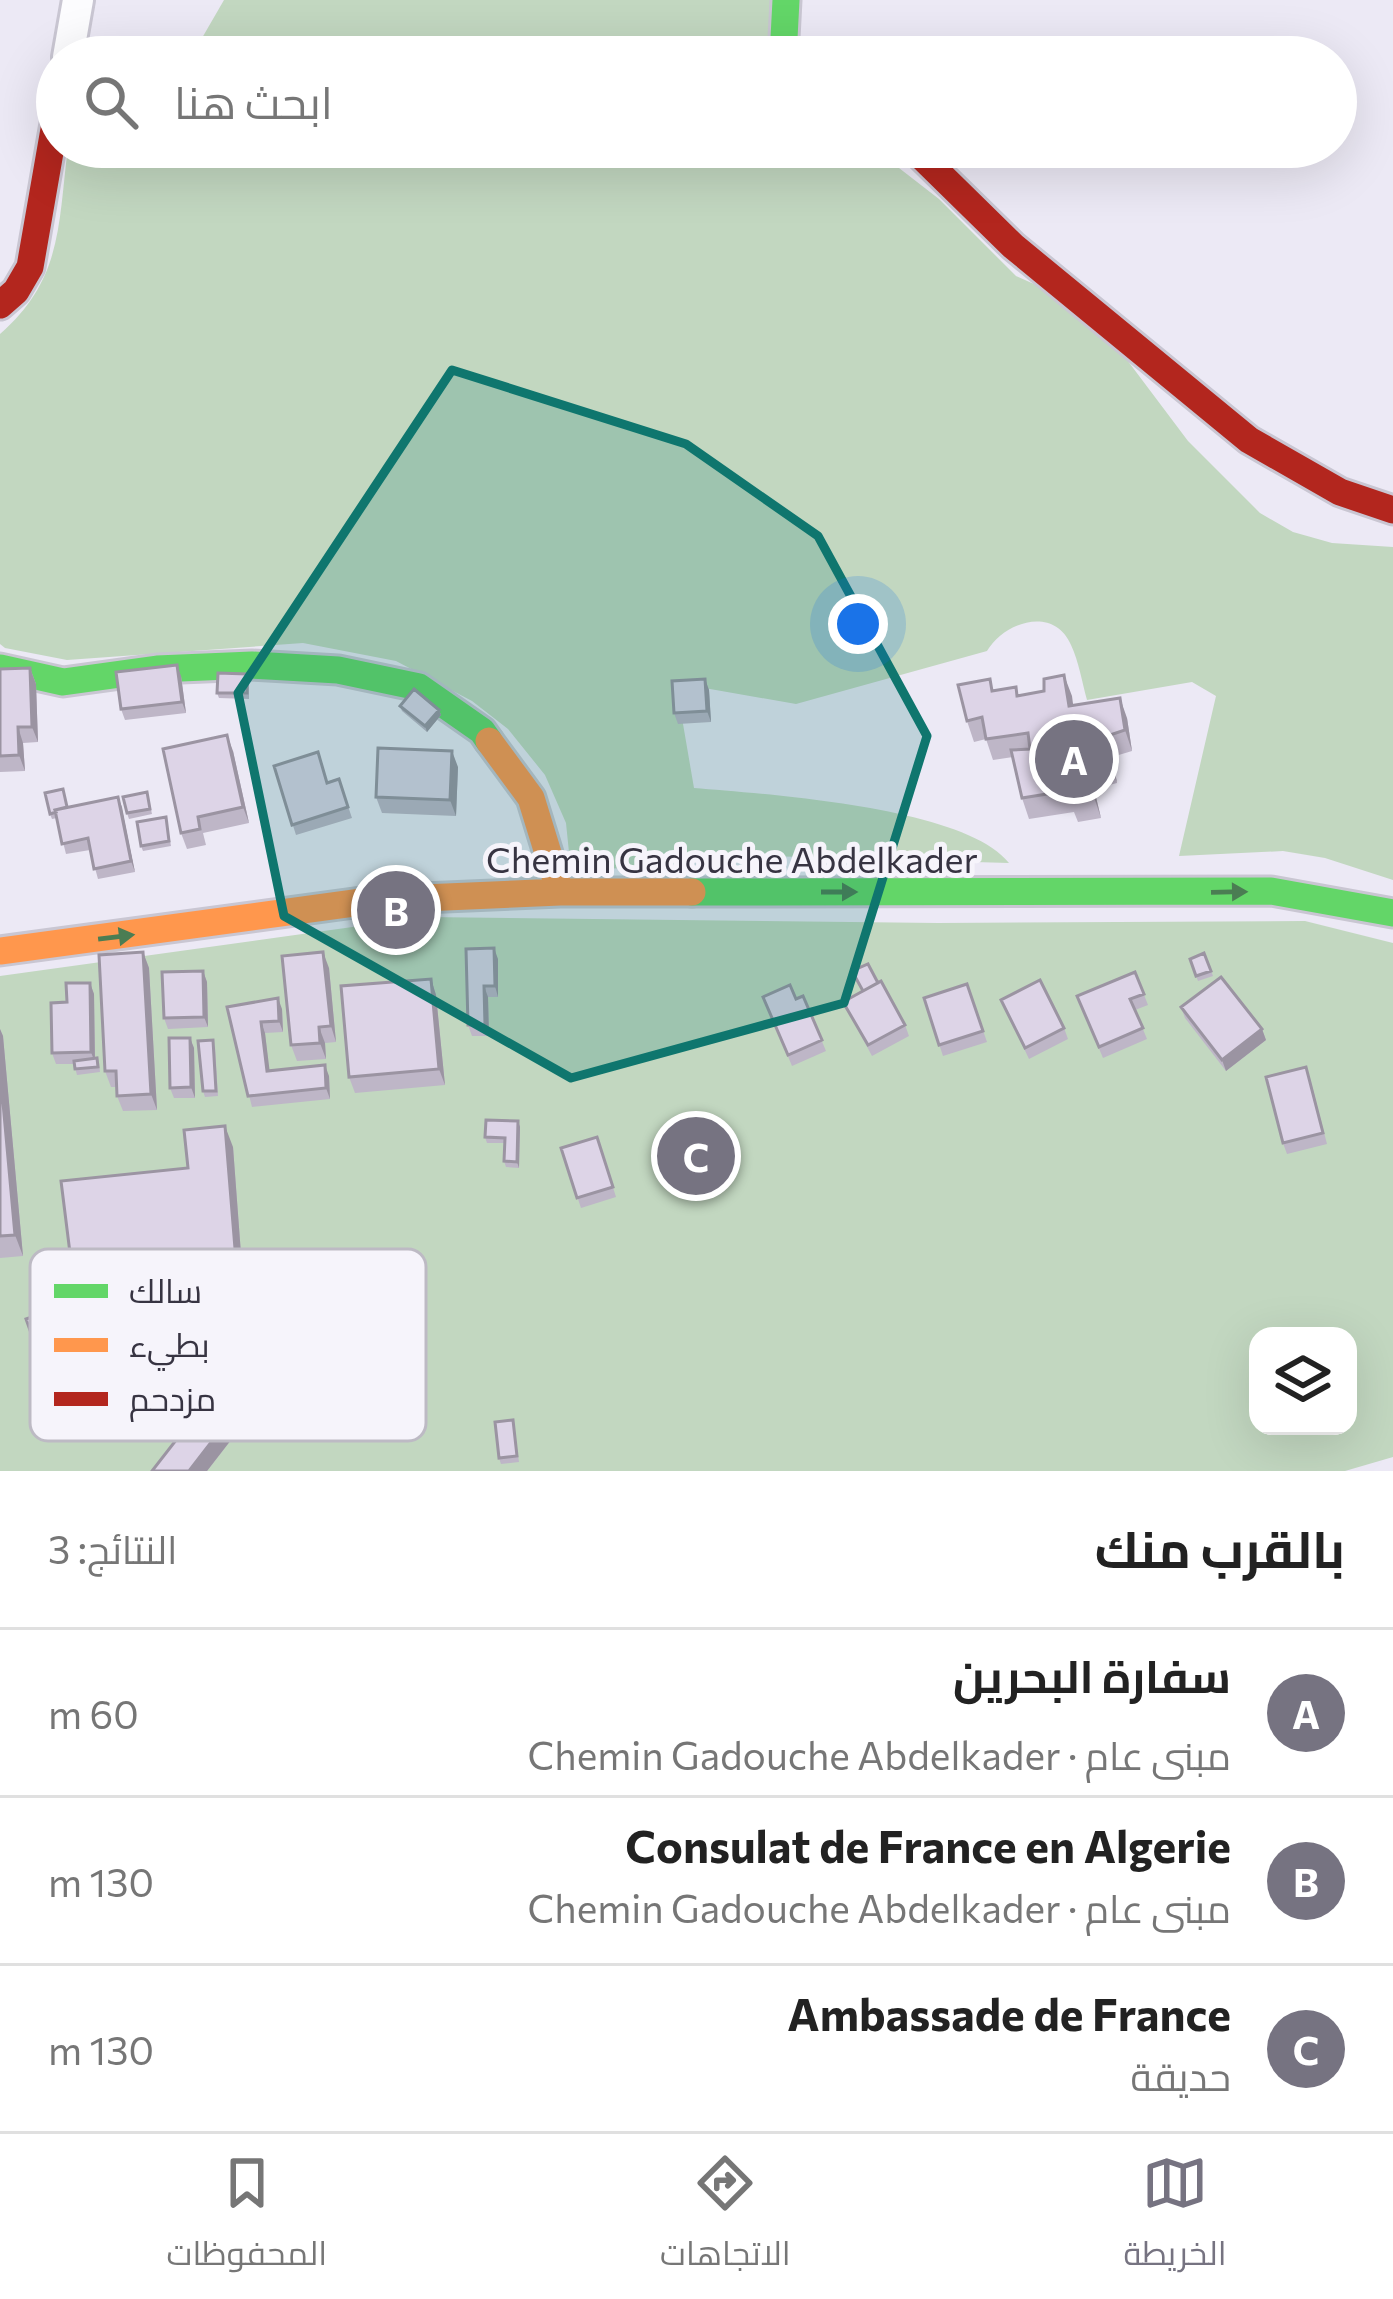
<!DOCTYPE html>
<html lang="ar">
<meta charset="utf-8">
<style>
:root{--surface:#fff;--page:#f2f2f2;--text:#222;--muted:#767676;--line:#e0e0e0;--accent:#767381}
body{margin:0;font-family:Commissioner,Cairo,sans-serif;background:var(--page);color:var(--text);direction:rtl}
.controls{position:absolute;right:36px;bottom:36px;display:grid;overflow:hidden;border-radius:24px;box-shadow:0 12px 48px #0002}
.controls button{width:108px;height:108px;display:grid;place-items:center;padding:0;border:0;border-bottom:3px solid var(--line);background:var(--surface);color:var(--text);font:60px sans-serif}
.you{position:absolute;left:858px;top:624px;width:42px;height:42px;margin:-30px;border:9px solid #fff;border-radius:50%;background:#1a73e8;box-shadow:0 0 0 18px #1a73e833}
.badge{display:grid;place-items:center;width:78px;height:78px;border-radius:50%;background:var(--accent);color:#fff;font-size:39px;font-weight:700}
.pin{position:absolute;translate:-50% -50%;border:6px solid #fff;box-shadow:0 3px 12px #0006}
.list{margin:0;padding:0;list-style:none}
h2{display:flex;justify-content:space-between;align-items:center;height:156px;margin:0;padding:0 48px;font-size:51px}
h2 small{font-size:39px;font-weight:400;color:var(--muted)}
.list li{display:grid;grid-template-columns:78px 1fr auto;gap:36px;align-items:center;box-sizing:border-box;height:168px;padding:0 48px;border-top:3px solid var(--line)}
.list b{display:block;font-size:45px;white-space:nowrap}
.list p{margin:0;font-size:39px;white-space:nowrap;color:var(--muted)}
.list em{font-size:39px;font-style:normal;color:var(--muted)}
.icon{flex:none;width:66px;height:66px;fill:none;stroke:currentColor;stroke-width:2;stroke-linecap:round;stroke-linejoin:round}
.map{position:relative;flex:none;width:1393px;height:1471px;overflow:hidden;direction:ltr}
.search{position:absolute;background:var(--surface);box-shadow:0 12px 48px #0002;left:36px;right:36px;top:36px;height:132px;display:flex;align-items:center;gap:30px;box-sizing:border-box;padding:0 42px;border-radius:66px;color:var(--muted);font-size:45px}
.sheet{height:660px;background:var(--surface)}
nav{display:flex;justify-content:space-around;align-items:center;box-sizing:border-box;height:168px;border-top:3px solid var(--line);background:var(--surface);font-size:33px;color:var(--muted)}
nav a{display:grid;justify-items:center;gap:6px}
nav .on{color:var(--accent)}
.map>svg:first-child{display:block}
</style>
<div class="map">
<svg width="1393" height="1471" viewBox="0 0 1393 1471">
<rect width="100%" height="100%" fill="#ece9f5"/>
<path fill="#c2d7c0" fill-rule="evenodd" d="M224,0H774L778,57H191Z
M68,147H865L890,161L939,199L1016,276L1088,308L1188,441L1260,513L1293,532L1332,543L1393,547V880L1325,858L1283,851L1179,856L1216,696L1192,682L1087,700C1082,682 1079,662 1071,645C1054,605 1004,622 987,651L796,704L676,683L694,788C766,794 965,807 1009,863L767,856L571,872L566,823L545,775L508,729L472,701L396,661L303,643L67,660L5,648L0,644V334C63,279 58,224 68,147Z
M424,917L938,923L1305,921L1393,943V1457L1345,1471H0V976ZM1258,1336H1348V1426H1258Z"/>
<g fill="none" stroke-linecap="round" stroke-linejoin="round">
<defs>
<path id="street" d="M68,57L78,0"/>
<path id="fast" d="M783,57L786,0
M0,668L63,682L157,669L252,665L338,670L419,687L482,731L489,741
M692,892L1271,891L1393,913"/>
<path id="slow" d="M489,741L531,798L560,892
M0,951L376,900L560,892H692"/>
<path id="jam" d="M912,147L1013,246L1249,440L1340,492L1393,510
M0,305L16,291L30,267L57,112"/>
</defs>
<use href="#street" stroke="#c9c6d2" stroke-width="36"/>
<use href="#fast" stroke="#c9c6d2" stroke-width="33"/>
<use href="#slow" stroke="#c9c6d2" stroke-width="33"/>
<use href="#jam" stroke="#c9c6d2" stroke-width="33"/>
<use href="#street" stroke="#fcfcfe" stroke-width="30"/>
<use href="#fast" stroke="#63d668" stroke-width="27"/>
<use href="#slow" stroke="#ff974d" stroke-width="27"/>
<use href="#jam" stroke="#b3261e" stroke-width="27"/>
</g>
<path fill="#beb6c7" d="M30,668L36,684L38,742L23,743L25,771L0,772V669Z
M1064,675L1073,706L1127,718L1132,751L1112,757L1117,783L1094,789L1101,818L1078,822L1074,812L1029,819L1022,798L1013,757L993,760L986,739L974,742L967,721L994,691L1019,696L1044,691Z
M181,676L186,713L125,720L121,709Z
M249,679V699L219,698L217,693Z
M705,679L709,690L711,722L678,724L674,713Z
M400,706L439,710L441,715L427,732L402,711Z
M233,751L249,823L203,833L206,845L187,849L181,833Z
M274,766L328,783L339,779L352,818L296,835Z
M458,767L456,816L382,813L376,797Z
M147,792L152,814L129,819L127,813Z
M118,797L135,872L98,879L90,850L66,854L57,818L52,819L50,814L67,807Z
M166,817L171,846L143,851L141,846Z
M466,949L498,959V997H488L489,1036H472L468,1025Z
M143,952L149,968L157,1110L123,1111L117,1096V1087H111L105,1071Z
M1204,953L1213,976L1198,981L1190,959Z
M329,968L336,1042L325,1043L326,1059L297,1061L291,1045Z
M203,971L207,982L208,1027L168,1029L164,1018Z
M1135,972L1148,1005L1135,1010L1147,1039L1103,1058L1077,996Z
M431,979L436,995L445,1085L355,1093L349,1077Z
M90,983L94,994L95,1058L99,1063L100,1072L77,1075L74,1064H56L52,1053L67,1002Z
M878,983L905,1025L909,1036L872,1056L843,1002Z
M967,984L987,1042L943,1056L924,998Z
M803,996L826,1051L792,1066L763,997L796,999Z
M1001,1000L1064,1028L1068,1039L1029,1059Z
M227,1007L282,1009L283,1032L265,1033L269,1071L329,1076L330,1099L252,1107Z
M1181,1007L1262,1029L1266,1040L1226,1071L1185,1018Z
M0,1029L3,1036L23,1256L0,1258Z
M190,1038L194,1048L195,1098H174L170,1088Z
M215,1046L218,1096L205,1097L203,1091Z
M1310,1078L1327,1144L1287,1154L1283,1143Z
M518,1121L520,1127L519,1168L506,1167L504,1161L505,1143H487L485,1137Z
M597,1137L616,1197L581,1208L561,1148Z
M233,1147L244,1294L82,1313L75,1293L188,1168Z
M41,1314L52,1345L37,1350L26,1319Z
M213,1367L279,1378L207,1471H152L220,1383Z
M513,1420L519,1462L501,1464L499,1458Z"/>
<path fill="#9b94a2" d="M177,665L181,676L186,713L182,702Z
M30,668L36,684L38,742L32,727Z
M1064,675L1072,696L1076,727L1069,706Z
M705,679L709,690L711,722L707,711Z
M1120,698L1127,718L1132,751L1125,730Z
M439,710L441,715L427,732L425,726Z
M18,727L23,743L25,771L19,755Z
M227,735L233,751L249,823L243,807Z
M1104,737L1112,757L1117,783L1110,762Z
M452,751L458,767L456,816L450,800Z
M1087,769L1094,789L1101,818L1094,797Z
M118,797L122,807L135,872L131,861Z
M494,948L498,959V997L495,986Z
M143,952L149,968L157,1110L151,1094Z
M323,952L329,968L336,1042L331,1026Z
M203,971L207,982L208,1027L204,1017Z
M431,979L436,995L445,1085L439,1069Z
M90,983L94,994L95,1063L91,1052Z
M484,986L488,997L489,1036L485,1025Z
M278,998L282,1009L283,1032L279,1021Z
M261,1022L265,1033L271,1082L267,1071Z
M319,1027L325,1043L326,1059L320,1043Z
M0,1029L3,1036L23,1256L15,1235L0,1070Z
M1262,1029L1266,1040L1226,1071L1222,1060Z
M190,1038L194,1048L195,1098L191,1087Z
M325,1065L329,1076L330,1099L326,1088Z
M518,1121L520,1127L519,1168L517,1162Z
M225,1126L233,1147L244,1294L237,1273Z
M273,1362L279,1378L207,1471H189Z"/>
<path fill="#ddd4e7" stroke="#9b94a2" stroke-width="3" d="M177,665L182,702L121,709L116,672Z
M30,668L32,727H18L19,755L0,756V669Z
M218,673L247,674V693H217Z
M1064,675L1069,706L1120,698L1125,730L1104,737L1110,762L1087,769L1094,797L1071,801L1066,791L1022,798L1011,750L1030,749L1028,733L986,739L982,717L967,721L958,685L990,679L992,691L1016,687L1017,696L1044,691V679Z
M705,679L707,711L674,713L672,681Z
M414,689L439,710L425,726L400,706Z
M227,735L243,807L198,817L200,829L181,833L163,749Z
M378,748L452,751L450,800L376,797Z
M318,752L327,783L339,779L348,807L292,825L274,766Z
M63,789L67,807L55,810L56,812L50,814L45,793Z
M147,792L150,809L127,813L123,797Z
M118,797L131,861L94,869L88,838L62,844L55,810Z
M166,817L169,841L141,846L137,822Z
M494,948L495,986H484L485,1025H468L466,949Z
M143,952L151,1094L117,1096L116,1071H105L99,955Z
M323,952L331,1026L319,1027L320,1043L291,1045L282,956Z
M1204,953L1211,971L1196,976L1190,959Z
M868,964L878,983L863,991L852,971Z
M203,971L204,1017L164,1018L162,972Z
M1135,972L1144,994L1130,999L1143,1028L1099,1047L1077,996Z
M1221,977L1262,1029L1222,1060L1181,1007Z
M431,979L439,1069L349,1077L341,986Z
M1040,980L1064,1028L1025,1048L1001,1000Z
M881,981L905,1025L868,1045L843,1002Z
M66,983H90L91,1052L52,1053L51,1003L67,1002Z
M967,984L983,1031L939,1045L924,998Z
M790,985L796,999L803,996L822,1040L788,1055L763,997Z
M278,998L279,1021L261,1022L267,1071L325,1065L326,1088L248,1096L227,1007Z
M169,1038H190L191,1087L170,1088Z
M213,1040L216,1091H203L198,1041Z
M97,1058L98,1067L75,1069L74,1061Z
M1306,1067L1323,1133L1283,1143L1266,1077Z
M0,1070L15,1235L0,1236Z
M486,1120L518,1121L517,1162L504,1161L505,1138L485,1137Z
M225,1126L237,1273L75,1293L61,1181L188,1168L184,1130Z
M597,1137L613,1187L577,1198L561,1148Z
M41,1314L50,1339L35,1344L26,1319Z
M238,1335L273,1362L189,1471H152L226,1376L213,1367Z
M513,1420L517,1456L499,1458L495,1422Z"/>
<defs><path id="oneway-solid" d="M-6-.8H1V-3.2L6.5 0L1 3.2V.8H-6Z" transform="scale(3)"/></defs>
<g fill="#4b7d53">
<use href="#oneway-solid" transform="translate(839 892)"/>
<use href="#oneway-solid" transform="translate(1229 892) rotate(-1)"/>
<use href="#oneway-solid" transform="translate(116 937) rotate(-7)"/>
</g>
<path fill="#0f766e" fill-opacity="0.2" stroke="#0f766e" stroke-width="9" stroke-linejoin="round" d="M452,370L686,444L818,536L927,736L844,1003L571,1078L284,916L238,693Z"/>
<g text-anchor="middle" dominant-baseline="central" stroke-width="10" stroke-linejoin="round" paint-order="stroke">
<g font-size="36" fill="#373442" stroke="#f6f4fb">
<text x="732" y="858">Chemin Gadouche Abdelkader</text>
</g>
</g>
<rect x="30" y="1249" width="396" height="192" rx="18" fill="#f6f4fb" stroke="#bdbac4" stroke-width="3"/>
<rect x="54" y="1284" width="54" height="14" fill="#63d668"/>
<rect x="54" y="1338" width="54" height="14" fill="#ff974d"/>
<rect x="54" y="1392" width="54" height="14" fill="#b3261e"/>
<g font-size="33" fill="#373442">
<text x="129" y="1303">سالك</text>
<text x="129" y="1357">بطيء</text>
<text x="129" y="1411">مزدحم</text>
</g>
</svg>
<div class="controls">
<button><svg class="icon" aria-label="layers" viewBox="0 0 24 24"><path d="M12 4l9 5-9 5-9-5zM3 14l9 5 9-5"/></svg></button>
</div>
<div class="you"></div>
<div class="pin badge" style="left:1074px;top:759px">A</div>
<div class="pin badge" style="left:396px;top:910px">B</div>
<div class="pin badge" style="left:696px;top:1156px">C</div>
<div class="search"><svg class="icon" aria-label="search" viewBox="0 0 24 24"><circle cx="10" cy="10" r="6"/><path d="M15 15l6 6"/></svg>ابحث هنا</div>
</div>
<section class="sheet">
<h2>بالقرب منك<small>النتائج: 3</small></h2>
<ul class="list">
<li><span class="badge">A</span><div><b>سفارة البحرين</b><p>مبنى عام · Chemin Gadouche Abdelkader</p></div><em>60 m</em></li>
<li><span class="badge">B</span><div><b>Consulat de France en Algerie</b><p>مبنى عام · Chemin Gadouche Abdelkader</p></div><em>130 m</em></li>
<li><span class="badge">C</span><div><b>Ambassade de France</b><p>حديقة</p></div><em>130 m</em></li>
</ul>
</section>
<nav>
<a class="on"><svg class="icon" aria-label="map" viewBox="0 0 24 24"><path d="M3 6l6-2 6 2 6-2v14l-6 2-6-2-6 2zM9 4v14M15 6v14"/></svg>الخريطة</a>
<a><svg class="icon" aria-label="directions" viewBox="0 0 24 24"><path d="M12 3l9 9-9 9-9-9zM9 14v-3h6M13 9l2 2-2 2"/></svg>الاتجاهات</a>
<a><svg class="icon" aria-label="saved" viewBox="0 0 24 24"><path d="M7 4h10v16l-5-4-5 4z"/></svg>المحفوظات</a>
</nav>
